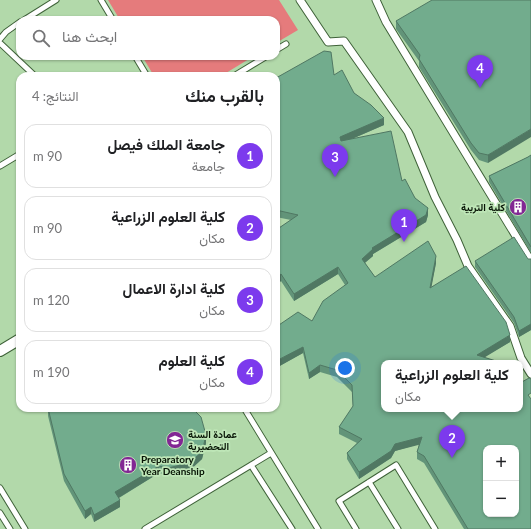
<!DOCTYPE html>
<html lang="ar">
<meta charset="utf-8">
<style>
:root{--surface:#fff;--page:#f6f6f6;--text:#202124;--muted:#757577;--line:#e0e0e0;--accent:#7c3aed}
body{margin:0;font-family:Lato,Vazirmatn,sans-serif;background:var(--page);color:var(--text);direction:rtl}
.controls{position:absolute;right:12px;bottom:12px;display:grid;overflow:hidden;border-radius:8px;box-shadow:0 1px 3px #0004}
.controls button{width:36px;height:36px;display:grid;place-items:center;padding:0;border:0;border-bottom:1px solid var(--line);background:var(--surface);color:var(--text);font:20px sans-serif}
.you{position:absolute;left:345px;top:368px;width:14px;height:14px;margin:-10px;border:3px solid #fff;border-radius:50%;background:#1a73e8;box-shadow:0 0 0 6px #1a73e833}
.badge{display:grid;place-items:center;width:26px;height:26px;border-radius:50%;background:var(--accent);color:#fff;font-size:13px;font-weight:700}
.pin{position:absolute;translate:-50% -33px;filter:drop-shadow(0 1px 2px #0008)}
.pin::after{content:'';position:absolute;top:21px;width:14px;height:12px;background:inherit;clip-path:polygon(0 0,100% 0,50% 100%)}
.popup{position:absolute;left:381px;top:360px;width:142px;height:52px;box-sizing:border-box;display:grid;place-content:center;border-radius:8px;background:var(--surface);filter:drop-shadow(0 1px 3px #0005);font-size:13px;white-space:nowrap;color:var(--muted)}
.popup b{font-size:15px;color:var(--text)}
.popup::after{content:'';position:absolute;left:50%;top:100%;margin-left:-8px;border:8px solid transparent;border-top-color:var(--surface)}
.list{margin:0;padding:0;list-style:none}
h2{display:flex;justify-content:space-between;align-items:center;height:52px;margin:0;padding:0 16px;font-size:17px}
h2 small{font-size:13px;font-weight:400;color:var(--muted)}
.list li{display:grid;grid-template-columns:26px 1fr auto;gap:12px;align-items:center;box-sizing:border-box;height:64px;margin:0 8px 8px;padding:0 8px;border:1px solid var(--line);border-radius:12px}
.list b{display:block;font-size:15px;white-space:nowrap}
.list p{margin:0;font-size:13px;white-space:nowrap;color:var(--muted)}
.list em{font-size:13px;font-style:normal;color:var(--muted)}
.icon{flex:none;width:22px;height:22px;fill:none;stroke:currentColor;stroke-width:2;stroke-linecap:round;stroke-linejoin:round}
.map{position:relative;flex:none;width:531px;height:529px;overflow:hidden;direction:ltr}
.search{position:absolute;background:var(--surface);box-shadow:0 1px 3px #0004;left:16px;top:16px;width:264px;height:44px;display:flex;align-items:center;gap:10px;box-sizing:border-box;padding:0 14px;border-radius:12px;color:var(--muted);font-size:15px}
.panel{position:absolute;background:var(--surface);box-shadow:0 1px 3px #0004;left:16px;top:72px;width:264px;height:340px;border-radius:12px;direction:rtl}
.map>svg:first-child{display:block}
</style>
<div class="map">
<svg width="531" height="529" viewBox="0 0 531 529">
<rect width="100%" height="100%" fill="#b2d9aa"/>
<path fill="#e57b7c" d="M108,0H279L298,30L276,43V20H120Z
M142,56H254L221,76H154Z"/>
<g fill="none" stroke-linecap="round" stroke-linejoin="round">
<defs>
<path id="service" d="M101,0L113,20
M24,20L56,0
M0,39L6,32L20,22
M0,43L35,76
M276,50L286,44
M135,56L147,76
M234,76L267,56
M0,166L20,154
M244,408L318,529
M251,465L292,529
M369,482L398,529
M0,488L25,529
M0,513L10,529
M145,529L271,453
M356,529L339,501L396,465L435,529"/>
<path id="pedestrian" d="M300,0L328,42L344,41L408,132L435,197L457,240L468,266L510,326L521,358L531,374
M376,0L386,22L531,261"/>
<path id="minor" d="M0,351L20,339"/>
</defs>
<use href="#service" stroke="#3f6239" stroke-width="7"/>
<use href="#pedestrian" stroke="#3f6239" stroke-width="9"/>
<use href="#minor" stroke="#3f6239" stroke-width="12"/>
<use href="#service" stroke="#fff" stroke-width="5"/>
<use href="#pedestrian" stroke="#fff" stroke-width="7"/>
<use href="#minor" stroke="#fff" stroke-width="10"/>
</g>
<path fill="#629479" d="M531,0L488,163L479,160L471,150L419,67V61L396,29V21Z
M334,75L354,93L384,125L352,139L402,181L428,215L426,222L373,254V256L365,263L375,277L436,263L431,287L510,342L484,357L531,529H464L424,463L417,459V452L419,444L395,451L391,458L359,479L347,459V453L357,443L339,434V427L353,407L352,392L337,377L320,372L309,379L303,353L276,368L312,321L345,285L338,274L294,301L281,281L276,285V230L291,220L276,217V78Z
M531,155V253L489,182V176L528,157Z
M531,259V330L519,337L514,323L475,267V261Z
M48,408L206,443L202,459L189,471L168,475L159,473L119,498L120,507L94,522L91,514L85,519L64,481L48,416Z"/>
<path fill="#507863" d="M384,118V125L340,144V137Z
M531,129V137L488,163V155Z
M428,208V215L426,222L373,254V256L362,265V259L372,248Z
M436,256V263L430,295V288Z
M338,267V274L294,301V294Z
M281,274V281L276,285V278Z
M531,324V330L519,337V331Z
M510,335V342L477,362V355Z
M303,347V353L276,368V361Z
M320,365V372L309,379V373Z
M206,435V443L202,459L189,471L168,475V468Z
M422,437V444L395,451L391,458L359,479V472L395,444Z
M159,466V473L115,500V492Z
M120,500V507L94,522V515Z
M91,507V514L85,519V511Z"/>
<path fill="#72ac8d" stroke="#507863" fill-rule="evenodd" d="M432,0H531V129L488,155L479,153L471,143L419,59L420,55L396,21Z
M324,51L331,52L334,75L342,70L354,93L371,105L384,118L340,137L341,141L391,131L402,181L405,179L415,198L428,208L426,215L372,248L373,249L362,259L375,277L428,241L436,256L430,288L466,266L506,322L510,335L477,355L496,361L497,363H384V409H520V383L529,378L531,379V393L528,395L531,399V529H468L424,456L417,452L422,437L395,444L391,451L359,472L347,453L362,439L339,427L353,406L352,385L337,370L320,365L309,373L303,347L276,361V327L298,312L312,321L323,301L348,283L338,267L294,294L281,274L276,278V230L298,215L276,210V78ZM486,448H516V514H486Z
M531,155V247L489,176L528,157Z
M514,237L528,259H531V324L519,331L514,317L475,261Z
M48,408H192L201,417L206,435L202,452L189,463L168,468L159,466L115,492L120,500L94,515L91,507L85,511L64,474Z"/>
<defs>
<symbol id="building-disc" viewBox="-11 -11 22 22"><circle r="9.5" fill="#822794" stroke="#bee6b7"/><path d="M-4-6H4V6H1V3H-1V6H-4ZM-2.5-4.3h1.7v1.8h-1.7ZM.8-4.3h1.7v1.8H.8ZM-2.5-1h1.7V.8h-1.7ZM.8-1h1.7V.8H.8Z" fill="#fff"/></symbol>
<symbol id="university-disc" viewBox="-11 -11 22 22"><circle r="9.5" fill="#822794" stroke="#bee6b7"/><path d="M0-5L7-2L0 1L-7-2ZM-4 1L0 2.5L4 1V4Q0 6-4 4Z" fill="#fff"/></symbol>
</defs>
<g fill-rule="evenodd">
<use href="#building-disc" x="508" y="197" width="20" height="20"/>
<use href="#university-disc" x="165" y="430" width="20" height="20"/>
<use href="#building-disc" x="118" y="455" width="20" height="20"/>
</g>
<g text-anchor="middle" dominant-baseline="central" stroke-width="3.5" stroke-linejoin="round" paint-order="stroke">
<g font-size="10" font-weight="bold" fill="#061304" stroke="#bee6b7" text-anchor="start">
<text x="505" y="207" text-anchor="end">كلية التربية</text>
<text x="188" y="434">عمادة السنة<tspan x="188" dy="12">التحضيرية</tspan></text>
<text x="141" y="459">Preparatory<tspan x="141" dy="12">Year Deanship</tspan></text>
</g>
</g>
</svg>
<div class="controls">
<button>+</button>
<button>−</button>
</div>
<div class="you"></div>
<div class="pin badge" style="left:404px;top:242px">1</div>
<div class="pin badge" style="left:452px;top:458px">2</div>
<div class="popup"><b>كلية العلوم الزراعية</b>مكان</div>
<div class="pin badge" style="left:335px;top:177px">3</div>
<div class="pin badge" style="left:480px;top:88px">4</div>
<div class="search"><svg class="icon" aria-label="search" viewBox="0 0 24 24"><circle cx="10" cy="10" r="6"/><path d="M15 15l6 6"/></svg>ابحث هنا</div>
<section class="panel">
<h2>بالقرب منك<small>النتائج: 4</small></h2>
<ul class="list">
<li><span class="badge">1</span><div><b>جامعة الملك فيصل</b><p>جامعة</p></div><em>90 m</em></li>
<li><span class="badge">2</span><div><b>كلية العلوم الزراعية</b><p>مكان</p></div><em>90 m</em></li>
<li><span class="badge">3</span><div><b>كلية ادارة الاعمال</b><p>مكان</p></div><em>120 m</em></li>
<li><span class="badge">4</span><div><b>كلية العلوم</b><p>مكان</p></div><em>190 m</em></li>
</ul>
</section>
</div>
